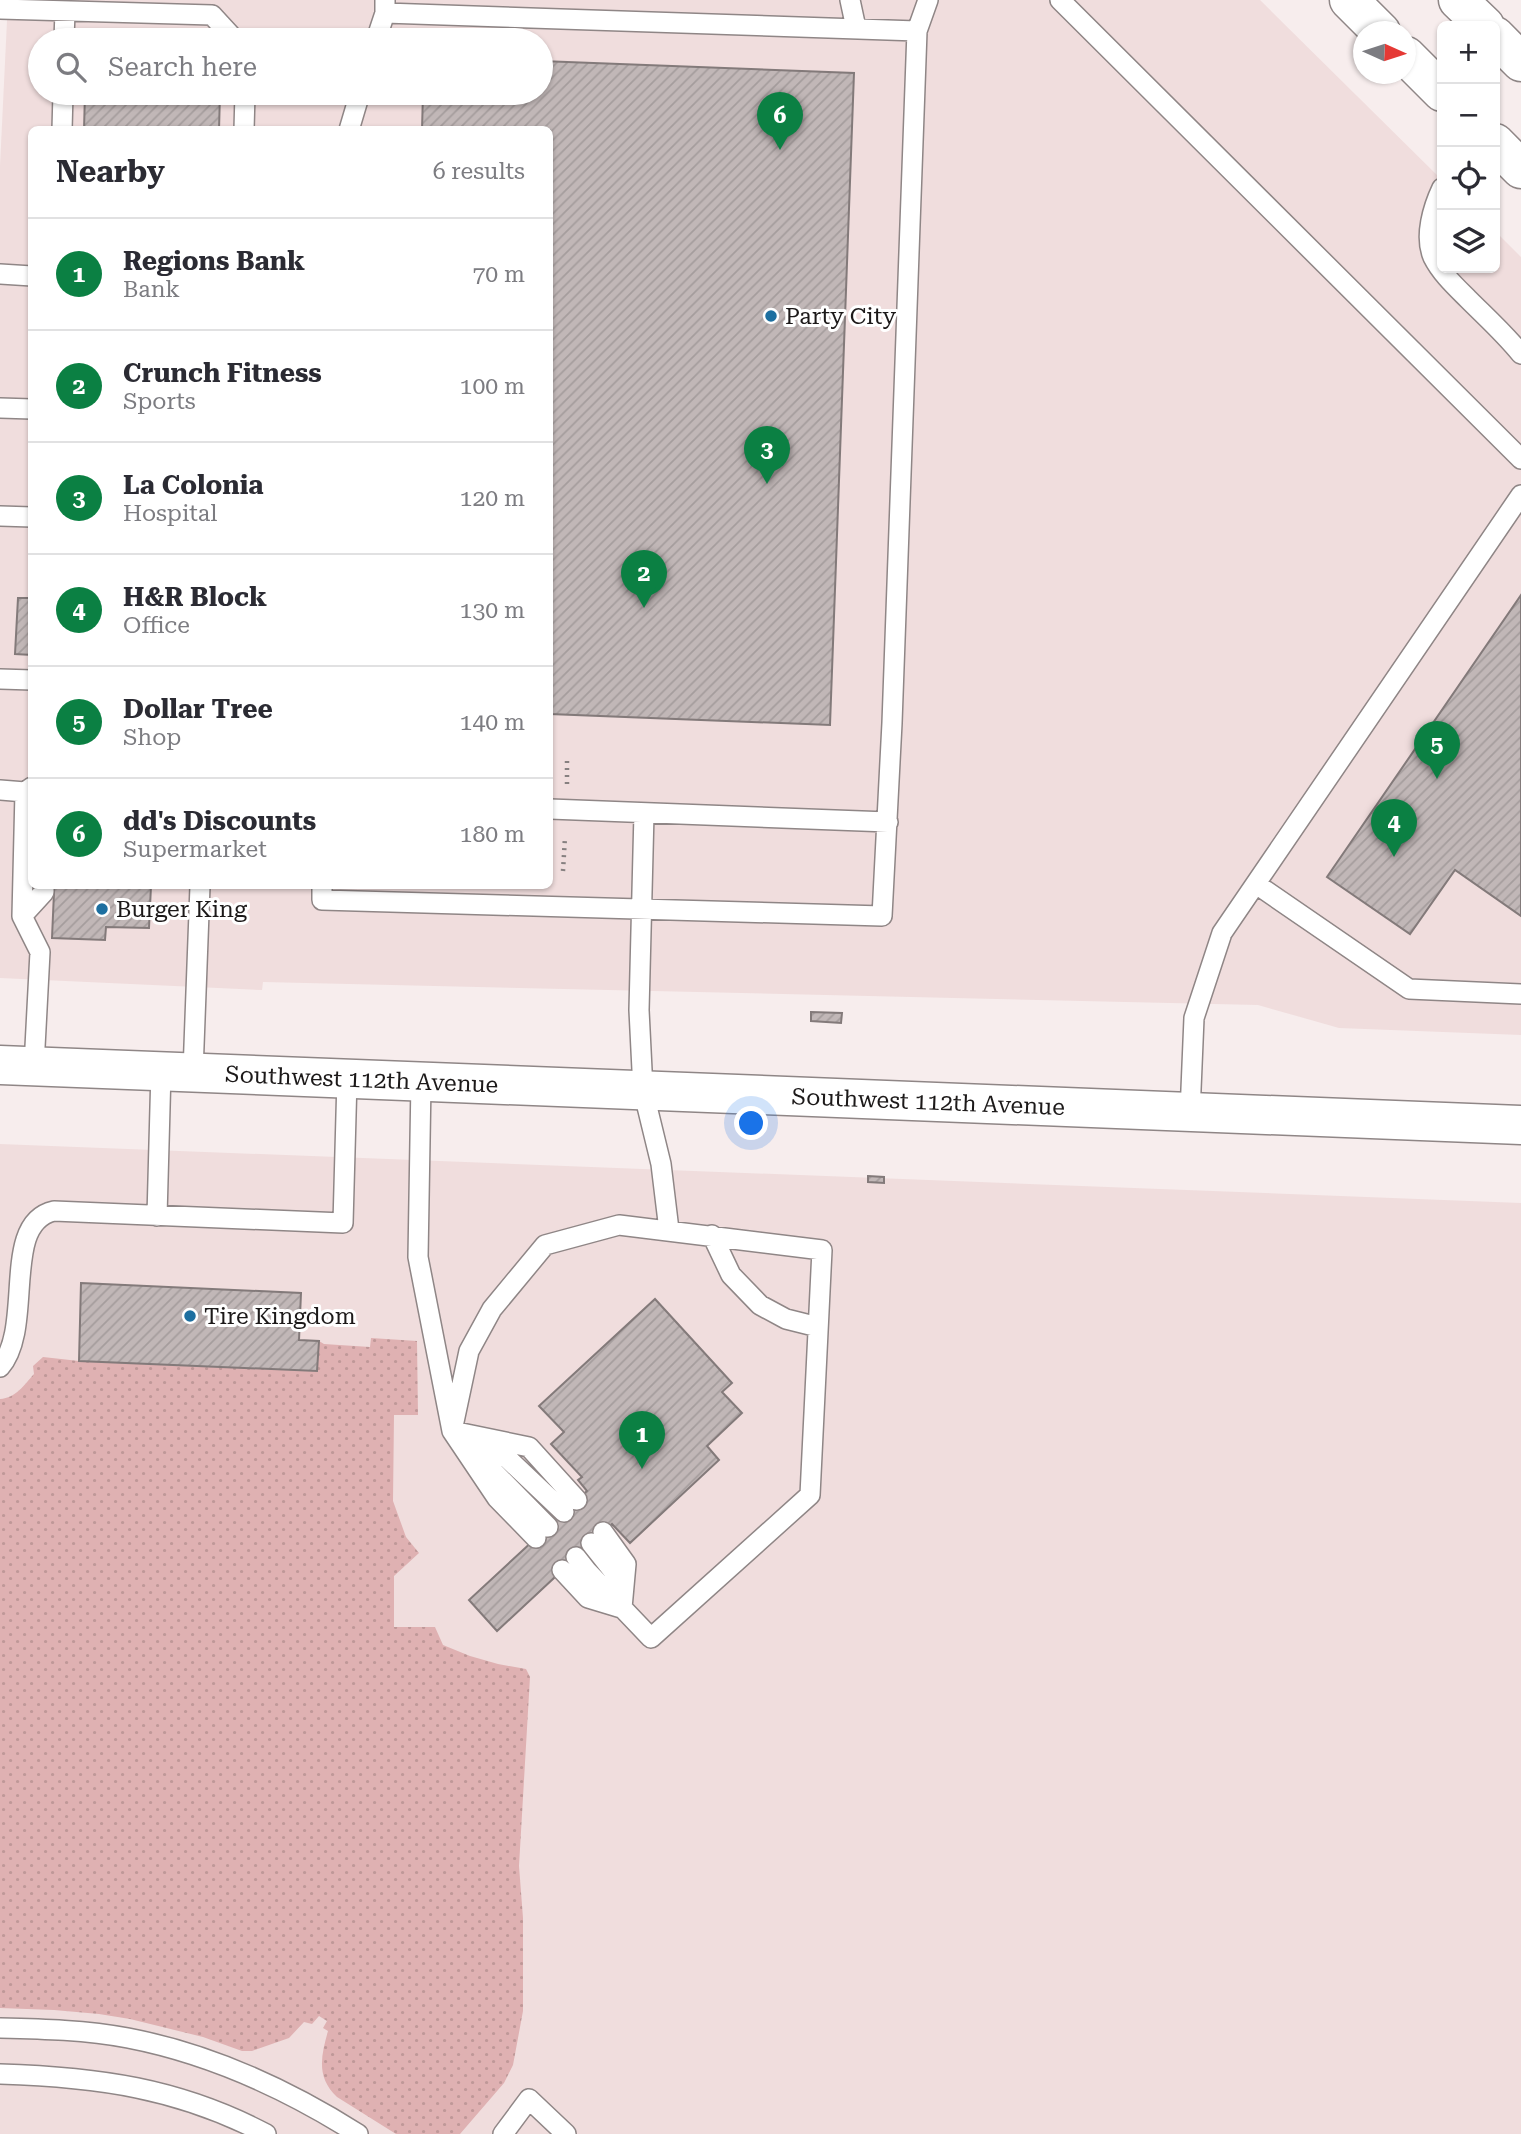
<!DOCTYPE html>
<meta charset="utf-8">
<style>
:root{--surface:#fff;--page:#f2f2f3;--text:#2b2b33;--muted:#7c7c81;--line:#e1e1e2;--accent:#0b8043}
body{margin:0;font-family:"Roboto Serif",serif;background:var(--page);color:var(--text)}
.controls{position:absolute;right:21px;top:21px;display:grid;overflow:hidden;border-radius:10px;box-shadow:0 2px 5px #0004}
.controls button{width:63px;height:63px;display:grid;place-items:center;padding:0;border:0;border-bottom:2px solid var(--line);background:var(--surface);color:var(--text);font:35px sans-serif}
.compass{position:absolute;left:1353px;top:21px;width:63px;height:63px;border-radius:50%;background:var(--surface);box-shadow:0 2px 5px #0004;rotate:93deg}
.you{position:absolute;left:752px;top:1124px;width:24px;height:24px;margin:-18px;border:5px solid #fff;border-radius:50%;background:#1a73e8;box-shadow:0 0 0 10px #1a73e833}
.badge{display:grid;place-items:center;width:46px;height:46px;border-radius:50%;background:var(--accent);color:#fff;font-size:23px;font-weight:700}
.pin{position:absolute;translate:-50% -58px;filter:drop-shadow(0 2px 4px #0008)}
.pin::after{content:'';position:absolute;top:37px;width:24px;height:21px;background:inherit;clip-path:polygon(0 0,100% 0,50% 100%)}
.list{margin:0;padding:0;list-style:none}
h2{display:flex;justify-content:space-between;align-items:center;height:91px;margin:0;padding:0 28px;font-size:30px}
h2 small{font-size:23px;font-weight:400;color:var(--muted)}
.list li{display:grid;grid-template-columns:46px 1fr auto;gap:21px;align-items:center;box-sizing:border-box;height:112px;padding:0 28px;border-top:2px solid var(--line)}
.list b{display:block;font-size:26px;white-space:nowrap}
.list p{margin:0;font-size:23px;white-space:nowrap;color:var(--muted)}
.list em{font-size:23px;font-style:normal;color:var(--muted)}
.icon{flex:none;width:38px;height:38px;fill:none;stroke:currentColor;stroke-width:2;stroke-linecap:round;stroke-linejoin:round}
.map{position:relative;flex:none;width:1521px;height:2134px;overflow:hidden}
.search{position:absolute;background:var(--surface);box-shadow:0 2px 5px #0004;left:28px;top:28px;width:525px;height:77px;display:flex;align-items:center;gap:18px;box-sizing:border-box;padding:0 24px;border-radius:38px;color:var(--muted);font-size:26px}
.panel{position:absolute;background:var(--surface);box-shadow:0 2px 5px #0004;left:28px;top:126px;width:525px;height:763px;border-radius:10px}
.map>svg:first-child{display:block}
</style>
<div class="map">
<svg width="1521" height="2134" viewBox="0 0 1521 2134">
<defs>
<pattern id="grass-dots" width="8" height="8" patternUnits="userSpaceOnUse" patternTransform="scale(1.75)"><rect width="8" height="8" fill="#dfb1b2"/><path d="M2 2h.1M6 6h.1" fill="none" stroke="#bf9898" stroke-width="1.8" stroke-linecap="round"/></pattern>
<pattern id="building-hatch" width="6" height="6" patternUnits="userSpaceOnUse" patternTransform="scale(1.75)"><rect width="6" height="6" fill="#c1b7b7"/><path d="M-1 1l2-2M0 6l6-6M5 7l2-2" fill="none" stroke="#a59d9d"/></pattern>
</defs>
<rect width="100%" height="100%" fill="#f7eded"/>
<path fill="#f0dddd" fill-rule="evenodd" d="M8,0H1260L1442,180V268H1495V231L1521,257V1035L1339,1028L1258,1005L263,982L262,990L0,978V166ZM40,40H541V93H40ZM32,130H550V886H32Z
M0,1144L1521,1203V2134H0Z"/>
<path fill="url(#grass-dots)" d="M371,1338L417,1341L418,1415H394L393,1501L406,1537L419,1553L394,1576V1627H435L443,1645L470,1656L498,1664L526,1669L530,1677L519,1866L523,1918V2011L513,2065L504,2083L460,2134H396L337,2097C316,2077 321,2056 328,2031L323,2028L327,2021L319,2016L312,2024L304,2022L289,2038L252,2051H242L203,2037L130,2019L99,2014L54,2010L0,2008V1399C16,1398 24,1385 34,1374L33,1366L43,1357L79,1361L317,1371L319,1341L324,1344L370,1347Z"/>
<path fill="url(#building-hatch)" stroke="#837a7a" stroke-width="2" d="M541,61L854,73L830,725L550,714V130H422L423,93H541Z
M85,93H220L219,130H84Z
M1521,595V916L1455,870L1410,934L1327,877Z
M18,598H32V655L15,654Z
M49,886H151L149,928L106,927L105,940L52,938L54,892L49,891Z
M811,1012L842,1013L841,1023L811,1021Z
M868,1176L884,1177V1183L868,1182Z
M81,1283L301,1293L299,1340L319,1341L317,1371L79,1361Z
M655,1299L732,1383L722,1392L742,1413L707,1446L719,1460L630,1543L612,1524L497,1631L469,1600L587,1491L578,1480L582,1477L551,1444L564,1432L539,1406Z"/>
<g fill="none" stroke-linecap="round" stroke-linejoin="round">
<defs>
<path id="service" d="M385,0V13L917,31L928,0
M850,0L856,28
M1060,0L1521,459
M0,9L212,15L235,40
M64,40L65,11
M376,40L385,13
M62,130L63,93
M244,130L245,93
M349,130L360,93
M1442,188C1433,207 1424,236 1433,257C1441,273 1455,286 1468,299C1486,317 1505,334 1521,354
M0,274L32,276
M0,408L32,409
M0,516L32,517
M0,679L32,680
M32,787L25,792L22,916L40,952L34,1066
M0,790L25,792
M550,809L888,822
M644,813L639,1010L643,1090L661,1164L669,1230
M1256,884L1409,989L1521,994
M322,886V900L882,916L892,723L917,31
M22,916L44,892V886
M193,1072L200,886
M421,1082L418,1257L452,1431L497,1498L536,1538
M1190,1113L1194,1018L1222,933L1521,495
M157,1216L161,1071
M712,1235L731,1275L760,1305L786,1319L818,1327
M0,1367C35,1327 0,1223 54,1211L343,1223L347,1079
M452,1431L469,1351L492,1309L545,1245L619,1225L822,1250L810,1495L651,1638L587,1571L576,1557
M452,1431L529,1447L577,1500
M478,1444L507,1458L564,1512
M483,1461L548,1527
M603,1532L626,1564L622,1608
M591,1543L614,1572L619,1593
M562,1570L588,1598L621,1608
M0,2028C43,2029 86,2030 128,2038C211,2054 287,2089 358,2134
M0,2074C97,2077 179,2088 266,2134
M503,2134L529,2099L566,2134"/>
<g id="secondary">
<path id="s1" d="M0,1065L1521,1125"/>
</g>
<path id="trunk" d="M1349,0L1381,32
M1458,0L1485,26
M1495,36L1521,62
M1406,56L1442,92
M1495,143L1521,169"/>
</defs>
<use href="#service" stroke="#8f8686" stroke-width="22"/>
<use href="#secondary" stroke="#8f8686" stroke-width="41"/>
<use href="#trunk" stroke="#8f8686" stroke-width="41"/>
<path stroke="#868080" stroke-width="4.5" stroke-dasharray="2 5" stroke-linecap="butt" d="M567,784V760
M563,871L565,837"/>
<use href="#service" stroke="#fff" stroke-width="19"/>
<use href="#secondary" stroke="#fff" stroke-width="38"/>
<use href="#trunk" stroke="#fff" stroke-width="38"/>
</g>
<g fill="#1d6fa0" stroke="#fff" stroke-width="2.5">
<circle cx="771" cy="316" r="7"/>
<circle cx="102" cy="909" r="7"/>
<circle cx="190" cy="1316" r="7"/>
</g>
<g text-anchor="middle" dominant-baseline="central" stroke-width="6" stroke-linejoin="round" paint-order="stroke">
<g font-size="23" fill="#1c1919" stroke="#fff" text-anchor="start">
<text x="785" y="316">Party City</text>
<text x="116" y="909">Burger King</text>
<text x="204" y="1316">Tire Kingdom</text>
</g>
<g font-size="23" fill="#1c1919" stroke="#fff">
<text stroke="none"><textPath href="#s1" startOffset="362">Southwest 112th Avenue</textPath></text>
<text stroke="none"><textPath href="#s1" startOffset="929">Southwest 112th Avenue</textPath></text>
</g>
</g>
</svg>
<div class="controls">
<button>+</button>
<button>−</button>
<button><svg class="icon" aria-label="locate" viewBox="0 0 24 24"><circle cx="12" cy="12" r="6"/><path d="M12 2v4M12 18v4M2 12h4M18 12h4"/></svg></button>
<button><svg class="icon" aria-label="layers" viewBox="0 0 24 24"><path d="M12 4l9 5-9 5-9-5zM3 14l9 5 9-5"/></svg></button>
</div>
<svg class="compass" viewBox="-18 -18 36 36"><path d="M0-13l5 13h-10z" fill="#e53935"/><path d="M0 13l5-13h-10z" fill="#7c7c81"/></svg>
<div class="you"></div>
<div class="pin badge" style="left:642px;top:1469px">1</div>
<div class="pin badge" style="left:644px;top:608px">2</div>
<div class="pin badge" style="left:767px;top:484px">3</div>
<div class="pin badge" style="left:1394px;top:857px">4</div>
<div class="pin badge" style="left:1437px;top:779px">5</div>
<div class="pin badge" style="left:780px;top:150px">6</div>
<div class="search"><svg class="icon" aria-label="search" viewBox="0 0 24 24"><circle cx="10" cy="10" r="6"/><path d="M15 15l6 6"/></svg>Search here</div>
<section class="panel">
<h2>Nearby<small>6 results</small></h2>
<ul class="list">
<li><span class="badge">1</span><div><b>Regions Bank</b><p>Bank</p></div><em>70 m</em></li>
<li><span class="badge">2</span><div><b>Crunch Fitness</b><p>Sports</p></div><em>100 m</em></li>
<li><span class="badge">3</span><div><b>La Colonia</b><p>Hospital</p></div><em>120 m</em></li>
<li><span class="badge">4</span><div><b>H&amp;R Block</b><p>Office</p></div><em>130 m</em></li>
<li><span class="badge">5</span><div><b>Dollar Tree</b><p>Shop</p></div><em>140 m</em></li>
<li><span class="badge">6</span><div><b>dd's Discounts</b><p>Supermarket</p></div><em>180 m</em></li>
</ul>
</section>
</div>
